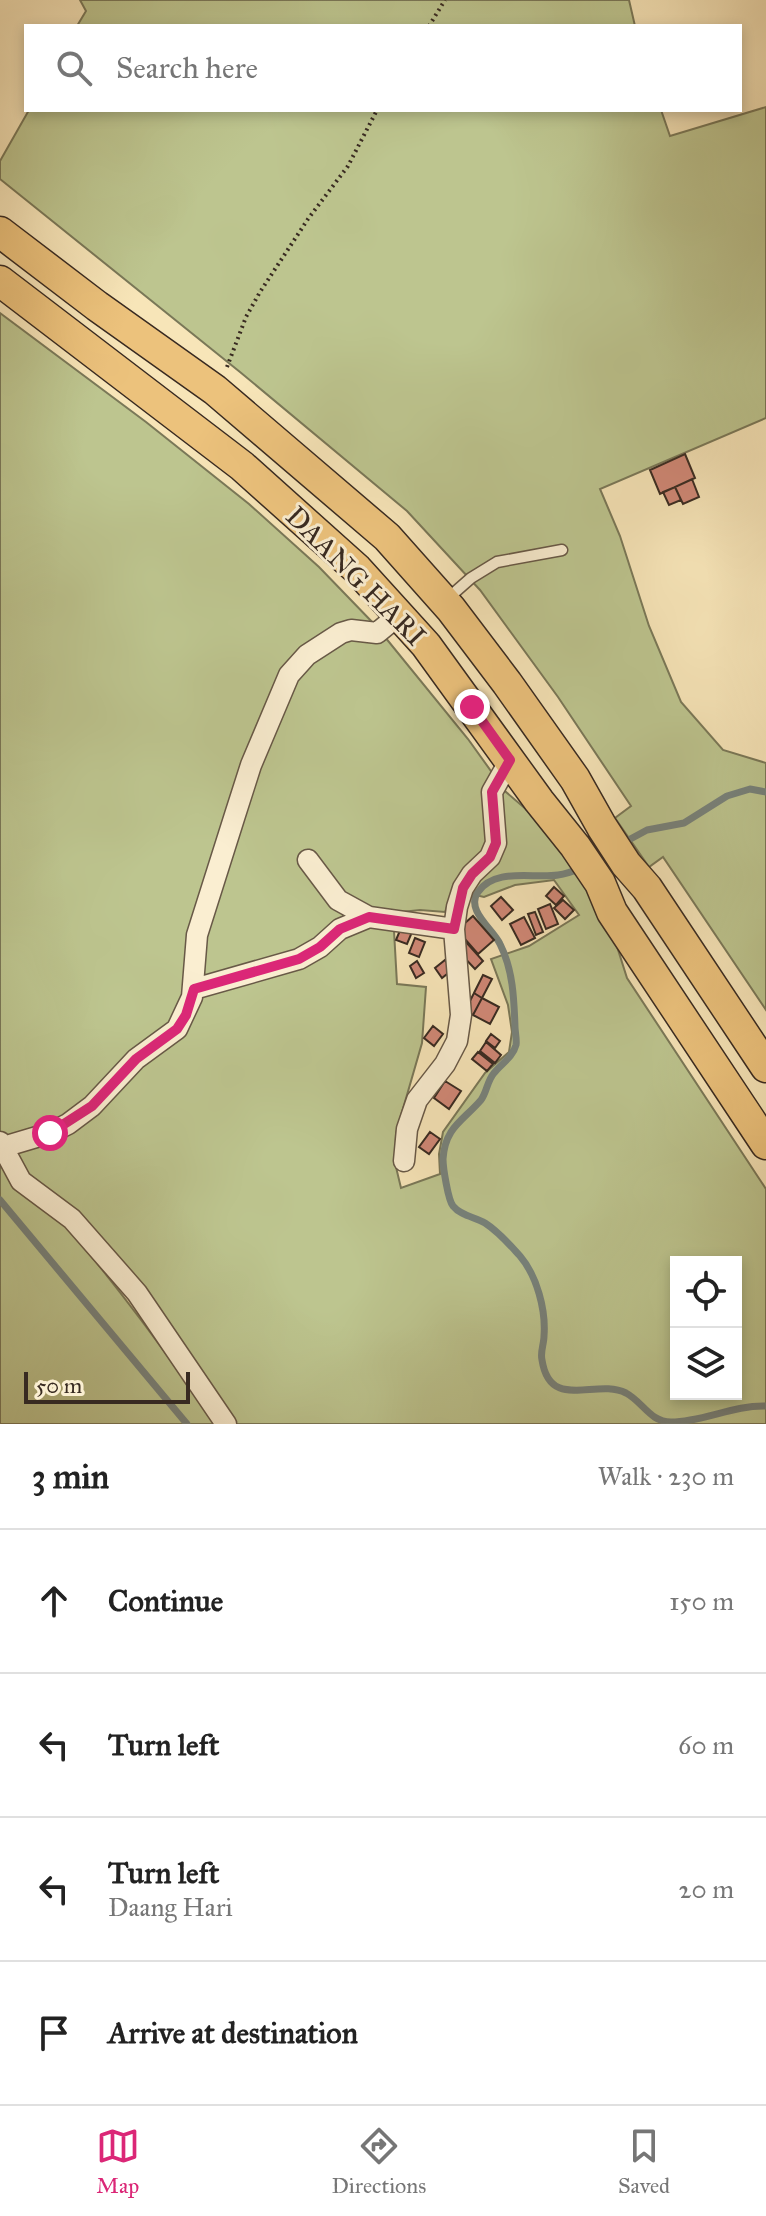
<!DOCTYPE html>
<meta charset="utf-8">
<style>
:root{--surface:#fff;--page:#f2f2f2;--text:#222;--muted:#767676;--line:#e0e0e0;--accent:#db2777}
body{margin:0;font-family:"IM FELL Great Primer",serif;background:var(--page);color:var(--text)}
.controls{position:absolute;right:24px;bottom:24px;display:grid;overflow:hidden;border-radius:0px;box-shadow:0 4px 12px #0003}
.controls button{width:72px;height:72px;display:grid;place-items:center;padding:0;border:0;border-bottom:2px solid var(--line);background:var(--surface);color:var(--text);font:40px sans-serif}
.scale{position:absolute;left:24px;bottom:20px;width:166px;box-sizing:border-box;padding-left:8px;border:4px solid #382a21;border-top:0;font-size:22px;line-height:28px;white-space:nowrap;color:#382a21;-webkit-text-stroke:6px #faeed1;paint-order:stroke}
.stop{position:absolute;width:24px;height:24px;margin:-18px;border:6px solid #db2777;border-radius:50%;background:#fff}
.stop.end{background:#db2777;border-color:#fff;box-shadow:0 2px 8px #0008}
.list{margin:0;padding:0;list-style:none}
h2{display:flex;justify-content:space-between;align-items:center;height:104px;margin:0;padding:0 32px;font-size:34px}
h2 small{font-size:26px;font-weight:400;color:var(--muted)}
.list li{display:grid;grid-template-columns:52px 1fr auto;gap:24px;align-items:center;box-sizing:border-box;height:144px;padding:0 32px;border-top:2px solid var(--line)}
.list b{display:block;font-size:30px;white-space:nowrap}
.list p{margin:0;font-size:26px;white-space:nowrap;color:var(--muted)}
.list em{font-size:26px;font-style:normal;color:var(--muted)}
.icon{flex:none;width:44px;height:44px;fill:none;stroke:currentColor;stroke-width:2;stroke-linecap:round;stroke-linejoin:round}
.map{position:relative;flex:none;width:766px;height:1424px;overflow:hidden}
.search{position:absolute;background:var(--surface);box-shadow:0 4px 12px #0003;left:24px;right:24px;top:24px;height:88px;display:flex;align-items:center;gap:20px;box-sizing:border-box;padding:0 28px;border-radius:0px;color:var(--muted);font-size:30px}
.sheet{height:680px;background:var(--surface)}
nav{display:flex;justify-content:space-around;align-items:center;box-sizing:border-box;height:112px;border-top:2px solid var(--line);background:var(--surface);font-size:22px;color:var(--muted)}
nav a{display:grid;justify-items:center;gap:4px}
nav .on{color:var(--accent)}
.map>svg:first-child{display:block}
</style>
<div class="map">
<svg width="766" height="1424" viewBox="0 0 766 1424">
<rect width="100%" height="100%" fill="#f7e5b8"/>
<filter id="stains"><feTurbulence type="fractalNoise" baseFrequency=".0025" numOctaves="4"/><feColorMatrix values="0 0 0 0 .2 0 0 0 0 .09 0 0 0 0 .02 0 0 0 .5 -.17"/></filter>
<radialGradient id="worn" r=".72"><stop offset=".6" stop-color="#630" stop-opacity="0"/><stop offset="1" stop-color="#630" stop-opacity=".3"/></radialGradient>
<path fill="#bdc58f" stroke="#7a7858" stroke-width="2" fill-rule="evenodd" d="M80,0H629L635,26H77L86,11Z
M766,107V418L600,489L620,536L649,626L681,702L723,750L766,763V1010L663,857L649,867L615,818L631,806L558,697L480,590L407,511L240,372L0,179V161L29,110H661L670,136Z
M0,313L146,422L249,504L319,567L376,626L468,739L506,792L549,829L607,915L627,978L766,1189V1424H236L193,1361L82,1215C68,1203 54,1195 40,1184C23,1172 12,1150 0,1133ZM554,880L579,915L529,946L491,959L508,1005L512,1032L509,1052L485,1073L443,1132L439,1154L440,1174L401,1188L395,1163L396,1133L422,1043L426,987L397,984L393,913L420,910L445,912L453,890L484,897L515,885ZM676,1262H736V1394H676Z
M0,1164C16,1187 41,1198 59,1218C116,1283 166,1353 216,1424H0Z"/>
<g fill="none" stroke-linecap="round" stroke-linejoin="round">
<path stroke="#77827c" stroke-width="7" d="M623,843L647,830L684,823L727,796L750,789L766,792
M581,868C574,871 566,874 558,875C533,879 495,867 478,892C465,910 493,929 500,944C513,970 514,998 515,1027C515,1032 517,1040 516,1045C513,1057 501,1064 494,1073C487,1081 487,1092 481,1100C463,1121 445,1127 443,1159C443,1167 448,1200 453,1206C461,1216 475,1217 485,1223C499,1232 509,1244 520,1256C537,1276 546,1310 544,1336C544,1344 540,1352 542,1360C550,1412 596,1378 626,1393C643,1402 650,1422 671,1422C703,1422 733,1405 766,1406
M0,1200L187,1424"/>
</g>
<path fill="#d18877" stroke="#382a21" stroke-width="2" d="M685,454L695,478L660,494L650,470Z
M692,479L699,497L683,504L675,487Z
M675,487L681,500L669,505L663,492Z
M554,887L564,896L556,905L546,896Z
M501,897L513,910L502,920L491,906Z
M563,900L574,910L565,919L554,908Z
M550,904L558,924L546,929L538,909Z
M535,912L543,932L536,935L528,914Z
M473,916L494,940L478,954L457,930Z
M524,917L535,938L521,945L510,924Z
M401,928L412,932L407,944L396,940Z
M415,938L425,942L419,957L409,953Z
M466,942L483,961L475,969L458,951Z
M445,960L452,970L442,978L435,968Z
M417,961L424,973L416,978L410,966Z
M483,975L492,979L482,998L474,993Z
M474,993L482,998L473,1015L465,1011Z
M482,998L499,1007L490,1024L473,1015Z
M433,1026L443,1034L434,1046L424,1038Z
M491,1034L500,1041L495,1048L486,1041Z
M486,1042L501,1055L495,1063L480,1051Z
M478,1052L493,1064L487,1071L472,1059Z
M445,1081L461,1091L449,1109L434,1098Z
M430,1132L440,1139L429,1154L419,1147Z"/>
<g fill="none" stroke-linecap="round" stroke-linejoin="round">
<defs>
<path id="service" d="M446,600L471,578L497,562L562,550"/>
<path id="minor" d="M308,860L338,900L369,917
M194,989L299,959L320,947L340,929L369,917L454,929
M0,1142L21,1181L72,1219L137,1293L226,1424
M3,1147L50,1133L68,1124L92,1106L136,1059L177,1029L192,997L197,935L235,815L251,765L289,675L307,655L341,633L351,630L377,633L399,615
M404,1161L407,1129L417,1100L445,1064L457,1041L461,1015L454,929L457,907L463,888L472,874L490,857L496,843L492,792L510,760"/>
<path id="primary" d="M0,232L97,306L215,390L387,537L451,609L507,683L575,779L602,827L626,864L647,888L766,1067
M0,281L242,466L357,569L426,645L539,801L575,846L600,883L612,912L766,1144"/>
</defs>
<use href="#service" stroke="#685947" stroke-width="13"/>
<use href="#minor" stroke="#685947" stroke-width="23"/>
<use href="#primary" stroke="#382a21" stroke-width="33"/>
<path stroke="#382a21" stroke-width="4" stroke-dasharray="2 4" stroke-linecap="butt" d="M429,26L445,0
M227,367L246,317L260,292L308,219L348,166L377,110"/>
<use href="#service" stroke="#faeed1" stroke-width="10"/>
<use href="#minor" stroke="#faeed1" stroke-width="20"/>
<use href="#primary" stroke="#ecc27c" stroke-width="30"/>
</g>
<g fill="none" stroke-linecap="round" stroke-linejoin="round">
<path stroke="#db2777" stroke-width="10" d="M50,1133L92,1106L136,1059L177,1029L186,1015L194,989L299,959L320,947L340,929L369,917L454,929L463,888L472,874L490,857L496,843L492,792L510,760L472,707"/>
</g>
<g text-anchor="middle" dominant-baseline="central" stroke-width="6" stroke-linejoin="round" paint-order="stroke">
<g font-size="28" fill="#382a21" stroke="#faeed1">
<text transform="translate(356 576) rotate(45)">DAANG HARI</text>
</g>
</g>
<rect width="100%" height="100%" filter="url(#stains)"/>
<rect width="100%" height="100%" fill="url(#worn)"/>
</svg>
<div class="controls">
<button><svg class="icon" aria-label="locate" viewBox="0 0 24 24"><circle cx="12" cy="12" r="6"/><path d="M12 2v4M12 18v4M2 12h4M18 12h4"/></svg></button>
<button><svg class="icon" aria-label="layers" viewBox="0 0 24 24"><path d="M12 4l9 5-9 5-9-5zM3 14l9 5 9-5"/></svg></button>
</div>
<div class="scale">50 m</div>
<div class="stop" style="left:50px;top:1133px"></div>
<div class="stop end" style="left:472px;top:707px"></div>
<div class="search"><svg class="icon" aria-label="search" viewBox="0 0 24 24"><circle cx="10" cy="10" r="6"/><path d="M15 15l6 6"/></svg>Search here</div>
</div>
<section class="sheet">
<h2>3 min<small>Walk · 230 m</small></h2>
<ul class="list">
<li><svg class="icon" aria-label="ahead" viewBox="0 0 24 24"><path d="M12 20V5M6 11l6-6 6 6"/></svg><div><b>Continue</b></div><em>150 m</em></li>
<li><svg class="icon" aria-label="left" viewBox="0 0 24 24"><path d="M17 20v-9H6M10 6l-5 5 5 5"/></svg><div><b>Turn left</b></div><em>60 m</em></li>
<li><svg class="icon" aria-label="left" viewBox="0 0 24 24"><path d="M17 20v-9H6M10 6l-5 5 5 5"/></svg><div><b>Turn left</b><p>Daang Hari</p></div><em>20 m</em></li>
<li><svg class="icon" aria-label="arrive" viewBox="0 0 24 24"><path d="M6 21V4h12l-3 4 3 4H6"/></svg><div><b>Arrive at destination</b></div></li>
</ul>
</section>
<nav>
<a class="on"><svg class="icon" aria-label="map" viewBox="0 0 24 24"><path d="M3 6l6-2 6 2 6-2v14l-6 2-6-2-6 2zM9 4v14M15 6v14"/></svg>Map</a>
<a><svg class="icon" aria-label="directions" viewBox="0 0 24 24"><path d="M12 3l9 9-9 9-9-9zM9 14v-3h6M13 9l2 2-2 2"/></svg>Directions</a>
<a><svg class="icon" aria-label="saved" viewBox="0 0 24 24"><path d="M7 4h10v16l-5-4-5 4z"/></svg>Saved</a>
</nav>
